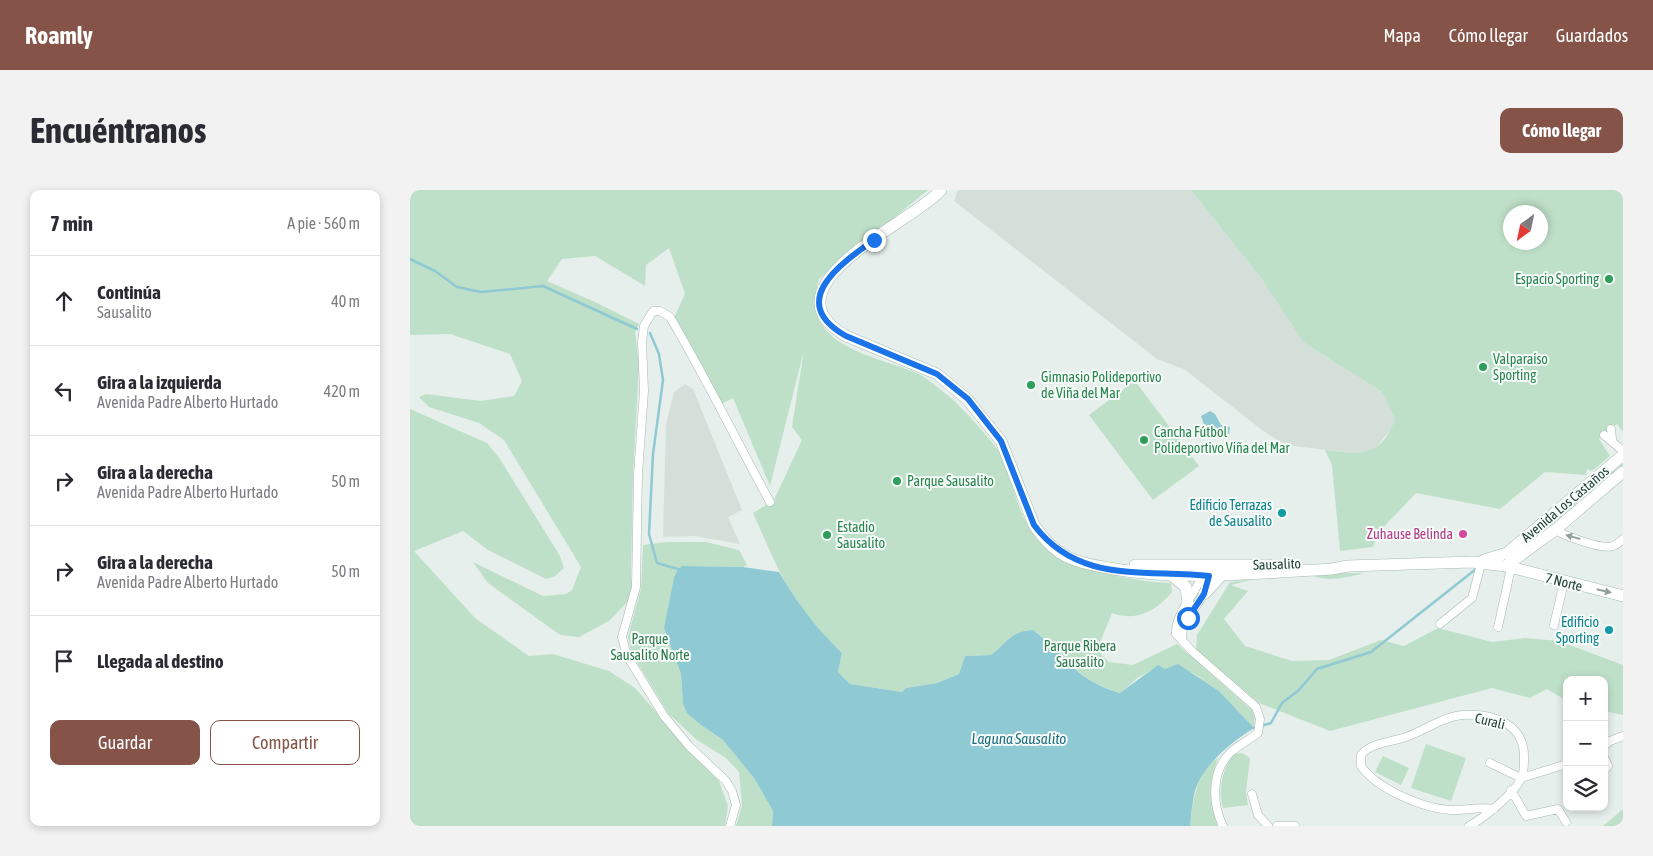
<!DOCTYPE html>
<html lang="es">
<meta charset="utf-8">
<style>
:root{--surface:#fff;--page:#f2f2f3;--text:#2b2b33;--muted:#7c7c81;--line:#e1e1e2;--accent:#855347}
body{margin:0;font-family:"Asap Condensed",sans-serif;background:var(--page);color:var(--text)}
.controls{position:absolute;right:15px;bottom:15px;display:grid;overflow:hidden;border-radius:10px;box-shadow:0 2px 8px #0003}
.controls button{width:45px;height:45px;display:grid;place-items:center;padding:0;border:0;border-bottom:1px solid var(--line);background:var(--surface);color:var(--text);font:25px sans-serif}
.compass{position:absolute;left:1093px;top:15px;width:45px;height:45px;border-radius:50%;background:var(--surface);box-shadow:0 2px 8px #0003;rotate:213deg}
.stop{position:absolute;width:15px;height:15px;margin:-11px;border:4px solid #1a73e8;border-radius:50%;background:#fff}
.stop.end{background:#1a73e8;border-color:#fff;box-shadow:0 1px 5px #0008}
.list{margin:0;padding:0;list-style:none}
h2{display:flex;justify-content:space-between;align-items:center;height:65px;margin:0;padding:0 20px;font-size:21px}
h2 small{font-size:16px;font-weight:400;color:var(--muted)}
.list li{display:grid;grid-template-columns:32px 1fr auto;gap:15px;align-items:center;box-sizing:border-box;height:90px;padding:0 20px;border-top:1px solid var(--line)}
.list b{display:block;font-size:19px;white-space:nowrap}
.list p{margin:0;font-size:16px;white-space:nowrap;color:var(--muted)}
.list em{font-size:16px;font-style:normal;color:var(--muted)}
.actions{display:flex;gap:10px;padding:15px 20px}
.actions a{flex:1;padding:11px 0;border:1px solid var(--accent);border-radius:10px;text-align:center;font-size:18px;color:var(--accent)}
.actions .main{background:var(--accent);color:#fff}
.icon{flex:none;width:28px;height:28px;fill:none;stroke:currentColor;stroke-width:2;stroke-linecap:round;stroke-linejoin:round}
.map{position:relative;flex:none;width:1213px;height:636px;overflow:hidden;border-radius:10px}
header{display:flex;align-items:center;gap:30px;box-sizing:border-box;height:70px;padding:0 25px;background:var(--accent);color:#fff}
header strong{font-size:24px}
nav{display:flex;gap:28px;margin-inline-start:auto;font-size:18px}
.intro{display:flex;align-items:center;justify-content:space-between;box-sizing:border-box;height:120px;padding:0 30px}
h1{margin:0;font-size:35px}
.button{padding:12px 22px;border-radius:10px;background:var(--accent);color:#fff;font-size:18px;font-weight:700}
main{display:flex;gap:30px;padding:0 30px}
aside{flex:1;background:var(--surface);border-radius:10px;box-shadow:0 2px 8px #0003}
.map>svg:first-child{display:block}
</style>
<header>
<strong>Roamly</strong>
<nav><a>Mapa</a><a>Cómo llegar</a><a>Guardados</a></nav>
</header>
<div class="intro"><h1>Encuéntranos</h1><a class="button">Cómo llegar</a></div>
<main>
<aside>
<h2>7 min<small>A pie · 560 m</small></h2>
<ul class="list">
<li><svg class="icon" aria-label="ahead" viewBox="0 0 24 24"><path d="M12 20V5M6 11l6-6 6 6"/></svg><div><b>Continúa</b><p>Sausalito</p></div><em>40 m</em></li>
<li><svg class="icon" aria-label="left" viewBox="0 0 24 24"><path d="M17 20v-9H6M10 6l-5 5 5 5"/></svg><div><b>Gira a la izquierda</b><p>Avenida Padre Alberto Hurtado</p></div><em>420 m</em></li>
<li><svg class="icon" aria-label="right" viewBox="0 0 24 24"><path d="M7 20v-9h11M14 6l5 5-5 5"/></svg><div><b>Gira a la derecha</b><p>Avenida Padre Alberto Hurtado</p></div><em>50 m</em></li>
<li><svg class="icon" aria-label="right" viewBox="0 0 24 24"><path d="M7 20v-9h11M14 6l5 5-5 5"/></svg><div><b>Gira a la derecha</b><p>Avenida Padre Alberto Hurtado</p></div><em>50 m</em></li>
<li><svg class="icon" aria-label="arrive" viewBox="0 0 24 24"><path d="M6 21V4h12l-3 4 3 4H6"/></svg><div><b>Llegada al destino</b></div></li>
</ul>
<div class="actions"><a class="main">Guardar</a><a>Compartir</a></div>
</aside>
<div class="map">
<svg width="1213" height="636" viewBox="0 0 1213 636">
<rect width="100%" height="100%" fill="#e6efeb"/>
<path fill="#d4dfda" d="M548,0H781L851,88L893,152L972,202L985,229L981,239L964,260L951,264L875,255L852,240L774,179L747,169L544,11Z
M275,194L283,199L332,320L318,327L330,354L284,346L253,347L256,234L264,202Z"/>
<path fill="#bfe0c8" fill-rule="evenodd" d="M0,0H518L409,89C388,157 463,164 509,184C518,189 528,198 536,204C550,214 589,258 596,272C600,280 601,290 603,298C610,323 620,346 641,362C666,381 729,392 761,393L762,402C746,421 727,432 702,423L687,460L699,472L723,475L767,454L845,523L844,538L809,501L783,483L755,479L748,476L726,489L711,503C665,491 657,464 623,440C600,441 598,452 581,465L555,466L549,484L527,493L496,498L492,502L440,494L428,482L432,463C423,455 414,447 406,439C377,405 361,363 343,323L364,310L392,250L382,237L394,160L360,296L323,208L309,215L264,128L275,104L259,58L236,75L235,96L185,66L152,69L137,91L185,112L229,134L225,142L229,175L223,285L221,388L224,405L199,431L169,447L150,445L78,393L63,372L133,406L156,404L162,400L171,377L94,250L69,233L19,217L9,207L16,204L71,211L104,206L112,191L100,164L40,144L0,145Z
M781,0H1213V242L1207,234L1189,249L1200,266L1182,281L1177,279L1176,285L1135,282L1090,319L1006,303L969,342L963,357L930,361L922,275L915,260C951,264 970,269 985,229L972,202L893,152L851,88ZM1100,22H1130V52H1100Z
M725,191L789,276L743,310L679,225Z
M0,219L77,253L90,269L150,366L154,378L145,386L136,389L78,360L53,341L4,361L65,428L119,466L143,464L199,481L225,498L289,571L309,591L318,616L315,636H0Z
M1213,273V278L1106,365L1105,362Z
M257,352H296L329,360L337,375L333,377L272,376L268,379L254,438L271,484L273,514L291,535L313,550L344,588L363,621L362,636H326L332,615L329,582L316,568L287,550L258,523L222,464L218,447L231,398L233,355Z
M899,383H954C940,387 911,394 899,383Z
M844,389L821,395L838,401L814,429L835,456L882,471L919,470L971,450L994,456L1028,438L1082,452L1115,448L1149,451L1213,475V525L1194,521V490H1157V511L1137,499L1120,508L1082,498L920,541L849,513L786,459L787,445L820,392Z
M1016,554L1056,568L1041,611L1001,598Z
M832,563L840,568L836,602L838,615L813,618C808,598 812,582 823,564Z
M973,566L999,578L991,595L965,582Z
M808,568C799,595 799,609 810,636H780C783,612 786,581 808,568Z
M1213,619V636H1193Z"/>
<path fill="#8ec9d4" d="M800,221L805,224L811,235L820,237L819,244L809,242L798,246L791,226Z
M272,376L333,377L369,382C388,414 405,437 432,463L428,482L440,494L492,502L496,498L527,493L549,484L555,466L581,465C598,452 600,441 623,440C657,465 665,491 710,503L748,475L755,479L768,474L809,501L844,538C820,553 790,577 784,605C782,615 781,626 780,636H362L363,621L344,588L313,550L291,535L277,523L273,514L271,484L254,438L264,388L268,379Z"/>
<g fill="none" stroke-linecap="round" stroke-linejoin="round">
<path stroke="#8ec9d4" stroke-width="2.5" d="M0,69L25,81L47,97L71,102L133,96L227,139
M240,143L249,164L253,190L243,264L239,344L247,373L268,379
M844,538L861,533L872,513L889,500L907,479L961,462L1066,379"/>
<defs>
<path id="street" d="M1201,239L1202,249
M1194,245L1213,261
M1145,340C1156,346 1191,360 1203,356C1207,355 1210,351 1213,349
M793,382C787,404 765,422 766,444L783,462L846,517L850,529L848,543C839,550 828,555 820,563C801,582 802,614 813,636
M1030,434L1062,408L1071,374
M1144,435L1154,392
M1088,437L1101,378
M772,449L773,436L794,404L798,381
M1194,556L1200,551L1213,546
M1194,567L1198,576L1194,581
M1080,573L1111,588L1157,574
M1101,600L1116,626L1148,619L1156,632
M842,604L848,625L858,636
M320,636L326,615L322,601L316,591L279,556L254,526L217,466L212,447L226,397L228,284L234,201L232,152L234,136L243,121H250L260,127C296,188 326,250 360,312
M867,636H885
M1059,636C1074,628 1105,603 1112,587C1114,582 1114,574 1114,568C1115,533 1082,523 1052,525C1032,527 1014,541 996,547C981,552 960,553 951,565V576C967,599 1014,619 1041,620C1056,621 1069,616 1084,619"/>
<path id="secondary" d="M531,0C502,33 350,96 436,146L527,184L557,209L591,251L624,335C633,348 645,362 660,368C671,373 681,375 693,377C768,392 846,383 922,379L938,376L1062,372L1096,376L1213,406
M1074,370L1097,363L1213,265
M725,375H859
M1096,376L1145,340L1213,282
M760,384L776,397L778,413
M794,404L812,385"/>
</defs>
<use href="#street" stroke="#a8b8b2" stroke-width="9"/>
<use href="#secondary" stroke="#a4bbb3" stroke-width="12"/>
<use href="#street" stroke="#fff" stroke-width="8"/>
<use href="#secondary" stroke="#fff" stroke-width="11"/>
</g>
<defs><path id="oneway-solid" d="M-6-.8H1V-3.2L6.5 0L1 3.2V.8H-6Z" transform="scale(1.25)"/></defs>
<g fill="#92a09c">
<use href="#oneway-solid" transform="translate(1163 347) rotate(-164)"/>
<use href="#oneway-solid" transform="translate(1194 401) rotate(13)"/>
</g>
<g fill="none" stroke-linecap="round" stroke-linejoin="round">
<path stroke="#1a73e8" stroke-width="6" d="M464,50C430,74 376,112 436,146L527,184L558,209L591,251L624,335C668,394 734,379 799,386L794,404L778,428"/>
</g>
<g fill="#2e9e5b" stroke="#f7fbf9" stroke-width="2">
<circle cx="1199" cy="89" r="5"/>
<circle cx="1073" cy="177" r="5"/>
<circle cx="621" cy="195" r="5"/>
<circle cx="734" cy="250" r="5"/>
<circle cx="487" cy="291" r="5"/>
<circle cx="417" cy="345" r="5"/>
</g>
<g fill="#0f9aa8" stroke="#f7fbf9" stroke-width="2">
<circle cx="872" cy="323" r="5"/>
<circle cx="1199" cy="440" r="5"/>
</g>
<circle fill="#d1479c" stroke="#f7fbf9" stroke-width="2" cx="1053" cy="344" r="5"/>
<g text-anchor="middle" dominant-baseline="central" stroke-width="4" stroke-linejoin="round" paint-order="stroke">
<g font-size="14" fill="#27864d" stroke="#f7fbf9" text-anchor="start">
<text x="1189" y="89" text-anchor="end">Espacio Sporting</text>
<text x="1083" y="169">Valparaíso<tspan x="1083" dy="16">Sporting</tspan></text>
<text x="631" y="187">Gimnasio Polideportivo<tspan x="631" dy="16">de Viña del Mar</tspan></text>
<text x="744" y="242">Cancha Fútbol<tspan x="744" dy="16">Polideportivo Viña del Mar</tspan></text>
<text x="497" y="291">Parque Sausalito</text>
<text x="427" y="337">Estadio<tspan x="427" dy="16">Sausalito</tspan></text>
</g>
<g font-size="14" fill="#24423a" stroke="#f7fbf9">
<text transform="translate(1155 314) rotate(-40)">Avenida Los Castaños</text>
<text transform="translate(867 374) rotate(-2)">Sausalito</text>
<text transform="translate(1154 392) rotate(14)">7 Norte</text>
<text transform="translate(1080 531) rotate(14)">Curali</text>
</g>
<g font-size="14" fill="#0d838f" stroke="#f7fbf9" text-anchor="end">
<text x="862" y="315">Edificio Terrazas<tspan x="862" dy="16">de Sausalito</tspan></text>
<text x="1189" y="432">Edificio<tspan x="1189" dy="16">Sporting</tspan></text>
</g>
<g font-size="14" fill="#b23c85" stroke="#f7fbf9" text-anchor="end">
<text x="1043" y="344">Zuhause Belinda</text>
</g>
<g font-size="14" fill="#2d7a4b" stroke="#f7fbf9">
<text x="240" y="449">Parque<tspan x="240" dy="16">Sausalito Norte</tspan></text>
<text x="670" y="456">Parque Ribera<tspan x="670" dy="16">Sausalito</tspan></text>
</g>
<g font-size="15" font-style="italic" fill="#1c6f80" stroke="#f7fbf9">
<text x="609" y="548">Laguna Sausalito</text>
</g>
</g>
</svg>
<div class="controls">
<button>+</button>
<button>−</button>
<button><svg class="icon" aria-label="layers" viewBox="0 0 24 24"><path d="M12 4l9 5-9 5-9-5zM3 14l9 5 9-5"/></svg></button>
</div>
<svg class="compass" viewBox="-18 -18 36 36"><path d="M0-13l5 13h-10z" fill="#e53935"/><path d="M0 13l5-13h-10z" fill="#7c7c81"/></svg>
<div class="stop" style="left:778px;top:428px"></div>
<div class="stop end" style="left:464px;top:50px"></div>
</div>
</main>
